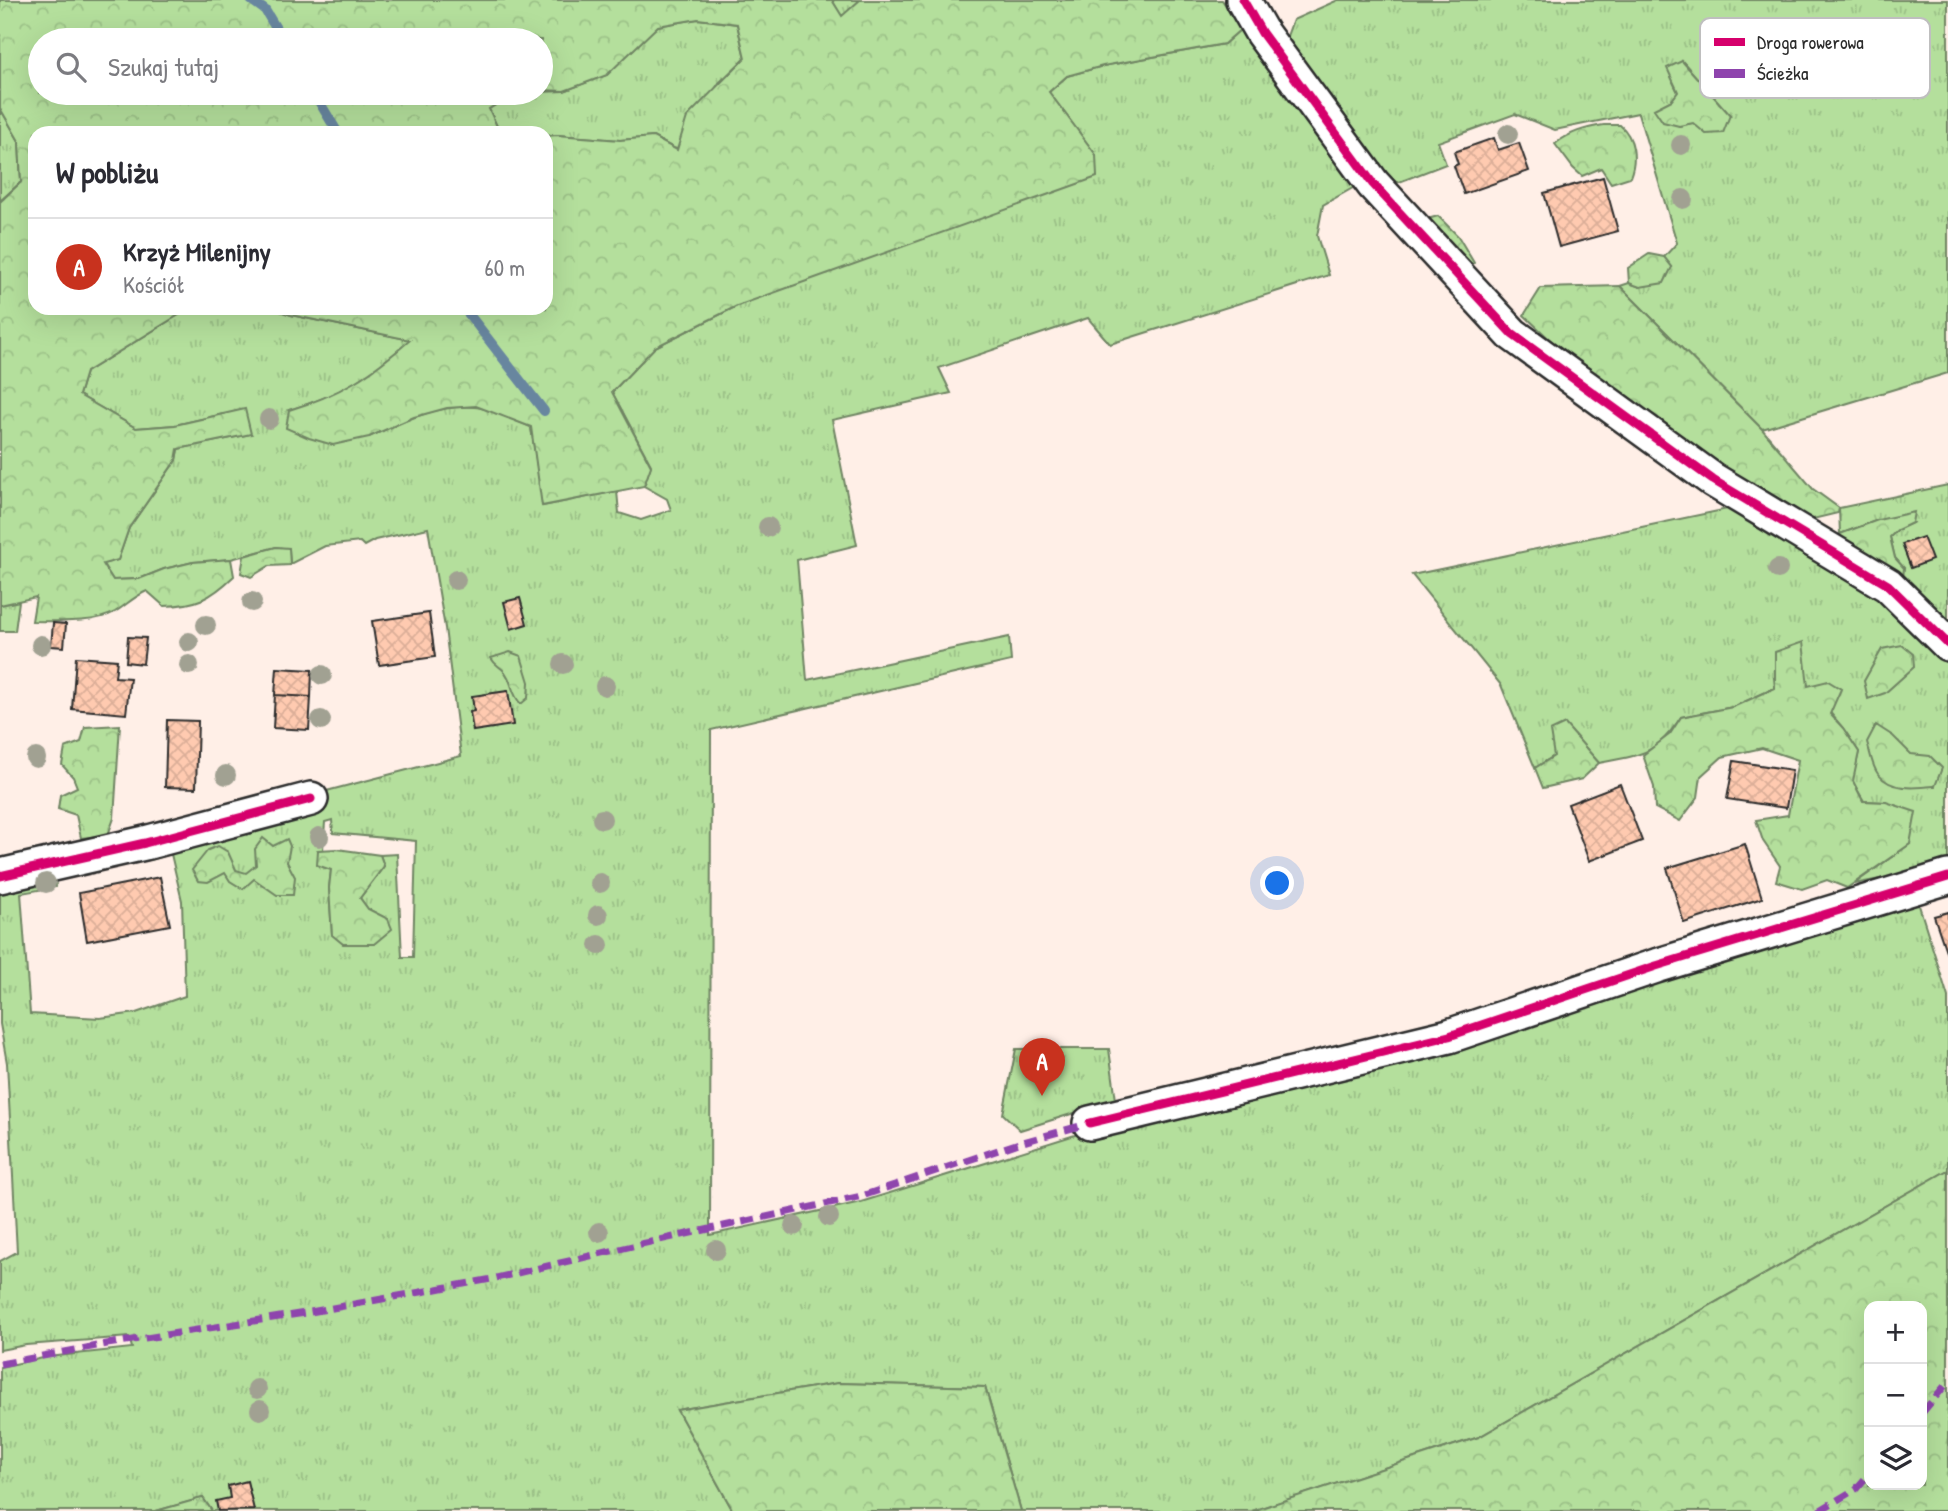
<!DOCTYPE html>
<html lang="pl">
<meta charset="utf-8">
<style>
:root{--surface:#fff;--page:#f2f2f3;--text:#2b2b33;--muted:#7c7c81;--line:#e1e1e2;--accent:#c8321e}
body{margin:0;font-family:"Patrick Hand",sans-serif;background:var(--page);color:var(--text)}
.controls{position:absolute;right:21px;bottom:21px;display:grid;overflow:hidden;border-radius:14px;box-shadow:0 7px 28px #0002}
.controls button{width:63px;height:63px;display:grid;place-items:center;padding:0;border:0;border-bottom:2px solid var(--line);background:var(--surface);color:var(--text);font:35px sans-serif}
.you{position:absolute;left:1278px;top:884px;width:24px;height:24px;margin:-18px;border:5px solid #fff;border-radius:50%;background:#1a73e8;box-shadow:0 0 0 10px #1a73e833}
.badge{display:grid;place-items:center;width:46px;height:46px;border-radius:50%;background:var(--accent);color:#fff;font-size:23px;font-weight:700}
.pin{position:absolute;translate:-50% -58px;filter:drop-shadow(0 2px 4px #0008)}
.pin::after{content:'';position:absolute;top:37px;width:24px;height:21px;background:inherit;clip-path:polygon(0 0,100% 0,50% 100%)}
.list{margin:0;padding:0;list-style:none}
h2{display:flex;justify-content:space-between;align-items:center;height:91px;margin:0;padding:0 28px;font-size:30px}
h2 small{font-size:23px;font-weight:400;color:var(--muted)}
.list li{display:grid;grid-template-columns:46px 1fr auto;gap:21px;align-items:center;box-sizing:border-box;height:98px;padding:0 28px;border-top:2px solid var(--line)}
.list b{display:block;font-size:26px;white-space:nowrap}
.list p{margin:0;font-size:23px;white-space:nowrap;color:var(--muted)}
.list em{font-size:23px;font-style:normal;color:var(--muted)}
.icon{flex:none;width:38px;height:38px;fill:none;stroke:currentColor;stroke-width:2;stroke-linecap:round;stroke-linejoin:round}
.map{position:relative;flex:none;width:1948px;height:1511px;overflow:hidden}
.search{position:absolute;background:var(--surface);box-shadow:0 7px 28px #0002;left:28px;top:28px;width:525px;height:77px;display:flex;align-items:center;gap:18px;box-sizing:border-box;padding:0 24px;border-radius:38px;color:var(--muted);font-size:26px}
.panel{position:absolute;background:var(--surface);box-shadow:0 7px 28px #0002;left:28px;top:126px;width:525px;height:189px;border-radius:21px}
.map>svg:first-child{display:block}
</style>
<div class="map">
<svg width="1948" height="1511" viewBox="0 0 1948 1511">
<defs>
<pattern id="grass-tufts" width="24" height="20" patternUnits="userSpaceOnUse" patternTransform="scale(1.75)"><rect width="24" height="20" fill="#b4df9c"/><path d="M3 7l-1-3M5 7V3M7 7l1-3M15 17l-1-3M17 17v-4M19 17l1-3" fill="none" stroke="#9bc087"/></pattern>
<pattern id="forest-crowns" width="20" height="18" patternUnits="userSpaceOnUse" patternTransform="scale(1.75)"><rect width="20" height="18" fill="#b4df9c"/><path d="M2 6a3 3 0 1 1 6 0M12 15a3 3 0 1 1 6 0" fill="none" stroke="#9bc087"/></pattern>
<pattern id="building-cross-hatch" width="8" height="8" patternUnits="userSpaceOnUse" patternTransform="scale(1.75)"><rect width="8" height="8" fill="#ffcab0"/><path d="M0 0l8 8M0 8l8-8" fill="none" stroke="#dbae98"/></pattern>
</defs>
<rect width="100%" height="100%" fill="#ffefe7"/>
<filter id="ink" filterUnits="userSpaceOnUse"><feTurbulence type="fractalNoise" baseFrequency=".0143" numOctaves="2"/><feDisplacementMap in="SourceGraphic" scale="14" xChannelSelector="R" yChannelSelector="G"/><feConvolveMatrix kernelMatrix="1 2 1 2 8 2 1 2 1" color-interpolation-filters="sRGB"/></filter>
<g filter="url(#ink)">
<path fill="url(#grass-tufts)" stroke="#708564" stroke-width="2" fill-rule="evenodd" d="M832,0H860L842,17Z
M1338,0H1948V373L1762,429L1620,286L1629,283L1640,287L1672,267L1664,257L1677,243L1638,113L1555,130L1515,114L1438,142L1446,164L1394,184L1284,44L1293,20ZM1682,61L1730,115L1679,126L1655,109L1672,100L1678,92L1673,82Z
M698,19L737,24L745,58L719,83L677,150L653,137L620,140L557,135L546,136V133H500L489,109L515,93L564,91L607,75L657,26Z
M1242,28L1358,185L1323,205L1317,236L1329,275L1110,344L1088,318L939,368L951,393L832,420L857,545L797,560L807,680L1009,637L1011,661L711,730L710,1235L861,1202L1091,1130L1917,899L1948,997V1170L1479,1437L1252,1511H1021L985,1387L838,1383L677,1410L733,1511H212L203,1498L156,1511H0V1367L48,1357L132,1348L129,1337L26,1345L0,1350V1261L17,1252L7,1063L0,1024V884L55,872L56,887L21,893L30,1014L100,1018L136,1013L185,996L182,901L171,854L151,860L147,848L311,795L461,756L445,628L428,528L375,540L364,546L360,542L325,546L290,564L289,549L276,547L231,559L193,562L164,569L139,579L113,580L102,564L118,560L129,528L176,460L178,449L251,434L223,414L175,425L136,428L79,395L86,372L190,308H272L291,315L411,340C371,375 340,395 289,410L369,437C402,422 437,404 474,407C490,408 515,421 531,427L543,506L617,491L619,513L641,520L671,510L667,499L644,486L651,465L612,392L655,347L737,306L1096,155L1049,92L1067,76L1103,66L1224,44ZM332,820L333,833L416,841L413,957H402L397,854L380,855L384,866L360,898L368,909L387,919L332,934L329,888L331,869L318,850H323L325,822Z
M0,108L19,141L21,182L0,201Z
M1948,485V631L1893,581L1904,568L1895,558L1890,537L1897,530L1912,523L1878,520L1840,534L1839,508Z
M1737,507L1873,588L1948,660V866L1854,884L1910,844L1886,802L1864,801L1852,781L1859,752L1843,728L1808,686L1774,678L1775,688L1733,707L1681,717C1656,755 1641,755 1599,763L1565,725L1554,756L1535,768L1501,685L1412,575Z
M19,601L15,631H0V605Z
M1016,1049H1109L1116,1100L1020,1130L1003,1114Z"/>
<path fill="url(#forest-crowns)" stroke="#708564" stroke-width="2" fill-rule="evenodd" d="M0,0H832L842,16L860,0H1222L1242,28L1224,44L1103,66L1067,76L1049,92L1096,155L1097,177L737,306L655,347L612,392L651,466L644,486L542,506L531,427L476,406L447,408L414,417L369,437L333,445L309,438L286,428L289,410C340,395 370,375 410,340L291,315L272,308H546V136L557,135L620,140L653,137L677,150L687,117L745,58L737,24L698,19L658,26L607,75L564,91L541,90V40H40V93H515L489,109L500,133H35V308H190L86,372L79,395L136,428L175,425L245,409L251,434L178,449L176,460L129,528L118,560L103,564L113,580L139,579L164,569L193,562L231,559L234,576C210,599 197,605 164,606L147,591C135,596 126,605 115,612C94,624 56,621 32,621L36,597L0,605V202L21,182L19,141L0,108Z
M1682,61L1730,115L1723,133L1706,134L1693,123L1679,126L1663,122L1654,109L1672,100L1678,92L1667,68Z
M1604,125H1620C1635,138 1637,159 1630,177L1611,183L1601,168L1582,176L1573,168L1555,144C1570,132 1585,128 1604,125Z
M1438,216L1458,236L1474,263L1466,268L1421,221Z
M1649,254L1664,257L1672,267L1664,283L1640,287L1629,283L1628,268Z
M1620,286L1762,429L1813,489L1839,508L1838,513L1809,520L1721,468L1578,366L1524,315L1541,288Z
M1914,512L1912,523L1897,530L1890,537L1895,558L1904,568L1903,578L1839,548L1840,534L1878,520Z
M276,547L289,548L290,565L269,566L251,577L241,573L244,556Z
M1803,642L1808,686L1828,681L1841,689L1830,714L1843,728L1859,752L1853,781L1863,801L1886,802L1916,812L1910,844L1847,888L1827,880L1802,889L1776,881L1780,866L1763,841L1756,820L1788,815L1798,760L1762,748L1722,757L1701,776L1698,797L1680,821L1655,808L1654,787L1643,755L1670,734L1681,717L1733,707L1775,688V652Z
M1902,645L1913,654L1914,667L1885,693L1868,699L1864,681L1882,649Z
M510,652L521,656L529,682L528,698L521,704C510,693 513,681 504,671C499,666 495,665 491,658Z
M1565,724L1599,763L1582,779L1543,788L1535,768L1554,756L1550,731Z
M120,725L114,818L108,835L81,838L76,815L58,809L60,795L77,787L73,777L62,765L65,748L81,742L85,727Z
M1876,725L1893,736L1911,754L1930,756L1942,768L1935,786C1916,788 1891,791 1878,774C1872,766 1870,752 1867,742Z
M263,838L273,846L287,839L290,846L287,862L295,877L293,895H277L254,879L243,889L230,881L225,873L208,882L198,881L192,870L208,850L218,846L228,852L236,870L246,873L256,865L255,849Z
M337,849L380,855L384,866L360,898L368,909L388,919L392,929L374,944H343L332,935L329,888L331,870L317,865L318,850Z
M1948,1170V1511H1252L1479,1437ZM1869,1306H1922V1485H1869Z
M838,1383L985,1387L1021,1511H733L677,1410Z
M203,1498L212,1511H156L198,1499Z"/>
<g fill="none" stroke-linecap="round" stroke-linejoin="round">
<path stroke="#68869f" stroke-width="10" d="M251,0L265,10L283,40
M314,93L338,133
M464,308L544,411"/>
</g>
<path fill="url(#building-cross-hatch)" stroke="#2b2b2b" stroke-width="2" d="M1494,138L1498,150L1519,143L1529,171L1464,194L1454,166L1458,164L1454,152Z
M1603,177L1618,231L1559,247L1544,193Z
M1923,537L1932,560L1911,568L1902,544Z
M520,598L527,624L511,629L504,602Z
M429,613L435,657L379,665L372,621Z
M53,623L66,624L64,647L51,646Z
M128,637L146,638L143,664L126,662Z
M76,657L117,660L115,677L130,678L126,714L72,709Z
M277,668L312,670L311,697L275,695Z
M508,691L513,725L473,731L470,712L474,711L472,696Z
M275,695L311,697L309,730L273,728Z
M167,720L198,721L196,788L165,787Z
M1734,761L1792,770L1786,808L1727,799Z
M1620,784L1642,841L1589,861L1568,804Z
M1745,844L1762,898L1684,923L1667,868Z
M160,877L170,925L87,941L79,893Z
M1948,912V957L1934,916Z
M247,1481L254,1510L218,1511L216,1501L230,1498L228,1486Z"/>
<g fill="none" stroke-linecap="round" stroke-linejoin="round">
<defs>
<path id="minor" d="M1243,0L1262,33L1373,184L1512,334L1713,480L1888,585L1948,644
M0,876L145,843L311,799
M1090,1123L1449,1036L1656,966L1948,877"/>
</defs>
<use href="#minor" stroke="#2b2b2b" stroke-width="38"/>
<use href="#minor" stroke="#fff" stroke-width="33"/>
<path stroke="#8e44ad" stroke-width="7" stroke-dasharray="14 7" stroke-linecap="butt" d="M0,1364L107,1344L305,1313L492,1279L641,1244L862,1196L1016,1144L1090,1123
M1922,1413L1948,1382
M1819,1511L1856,1489L1869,1474"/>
<defs>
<path id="cycleway" d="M1243,0L1262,33L1373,184L1512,334L1713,480L1888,585L1948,644
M0,876L145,843L311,799
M1090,1123L1449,1036L1656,966L1948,877"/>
</defs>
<use href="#cycleway" stroke="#fff" stroke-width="13"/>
<use href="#cycleway" stroke="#d6006c" stroke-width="9"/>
</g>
<g fill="#a1a192">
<circle cx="1508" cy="134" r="10"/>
<circle cx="1681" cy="145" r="10"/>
<circle cx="1683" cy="199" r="10"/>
<circle cx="269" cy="419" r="10"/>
<circle cx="768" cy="527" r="10"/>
<circle cx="1778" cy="569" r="10"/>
<circle cx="456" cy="580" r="10"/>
<circle cx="252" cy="602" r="10"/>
<circle cx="206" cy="625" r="10"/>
<circle cx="189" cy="642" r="10"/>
<circle cx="41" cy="645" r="10"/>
<circle cx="563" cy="664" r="10"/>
<circle cx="189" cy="665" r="10"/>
<circle cx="322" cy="675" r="10"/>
<circle cx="605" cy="686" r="10"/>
<circle cx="321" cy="720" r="10"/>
<circle cx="36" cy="758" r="10"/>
<circle cx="226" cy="775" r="10"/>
<circle cx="602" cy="819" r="10"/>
<circle cx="319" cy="837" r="10"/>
<circle cx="46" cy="883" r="10"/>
<circle cx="600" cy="883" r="10"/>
<circle cx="598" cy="915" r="10"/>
<circle cx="599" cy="945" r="10"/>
<circle cx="829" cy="1217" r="10"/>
<circle cx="794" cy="1226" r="10"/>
<circle cx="599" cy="1232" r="10"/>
<circle cx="716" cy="1250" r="10"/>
<circle cx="257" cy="1389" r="10"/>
<circle cx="260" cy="1410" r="10"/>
</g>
</g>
<rect x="1700" y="18" width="230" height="80" rx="10" fill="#fff" stroke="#bfbfbf" stroke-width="2"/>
<rect x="1714" y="38" width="31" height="8" fill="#d6006c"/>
<rect x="1714" y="69" width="31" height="9" fill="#8e44ad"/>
<g font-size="19" fill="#2b2b2b">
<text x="1757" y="49">Droga rowerowa</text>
<text x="1757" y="80">Ścieżka</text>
</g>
</svg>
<div class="controls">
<button>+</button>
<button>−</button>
<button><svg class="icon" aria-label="layers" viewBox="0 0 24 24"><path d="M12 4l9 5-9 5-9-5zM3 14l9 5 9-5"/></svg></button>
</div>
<div class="you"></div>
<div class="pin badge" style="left:1042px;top:1096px">A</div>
<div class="search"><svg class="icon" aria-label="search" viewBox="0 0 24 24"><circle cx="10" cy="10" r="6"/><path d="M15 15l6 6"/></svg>Szukaj tutaj</div>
<section class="panel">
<h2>W pobliżu<small></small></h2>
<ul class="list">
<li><span class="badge">A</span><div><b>Krzyż Milenijny</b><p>Kościół</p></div><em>60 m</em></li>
</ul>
</section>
</div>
